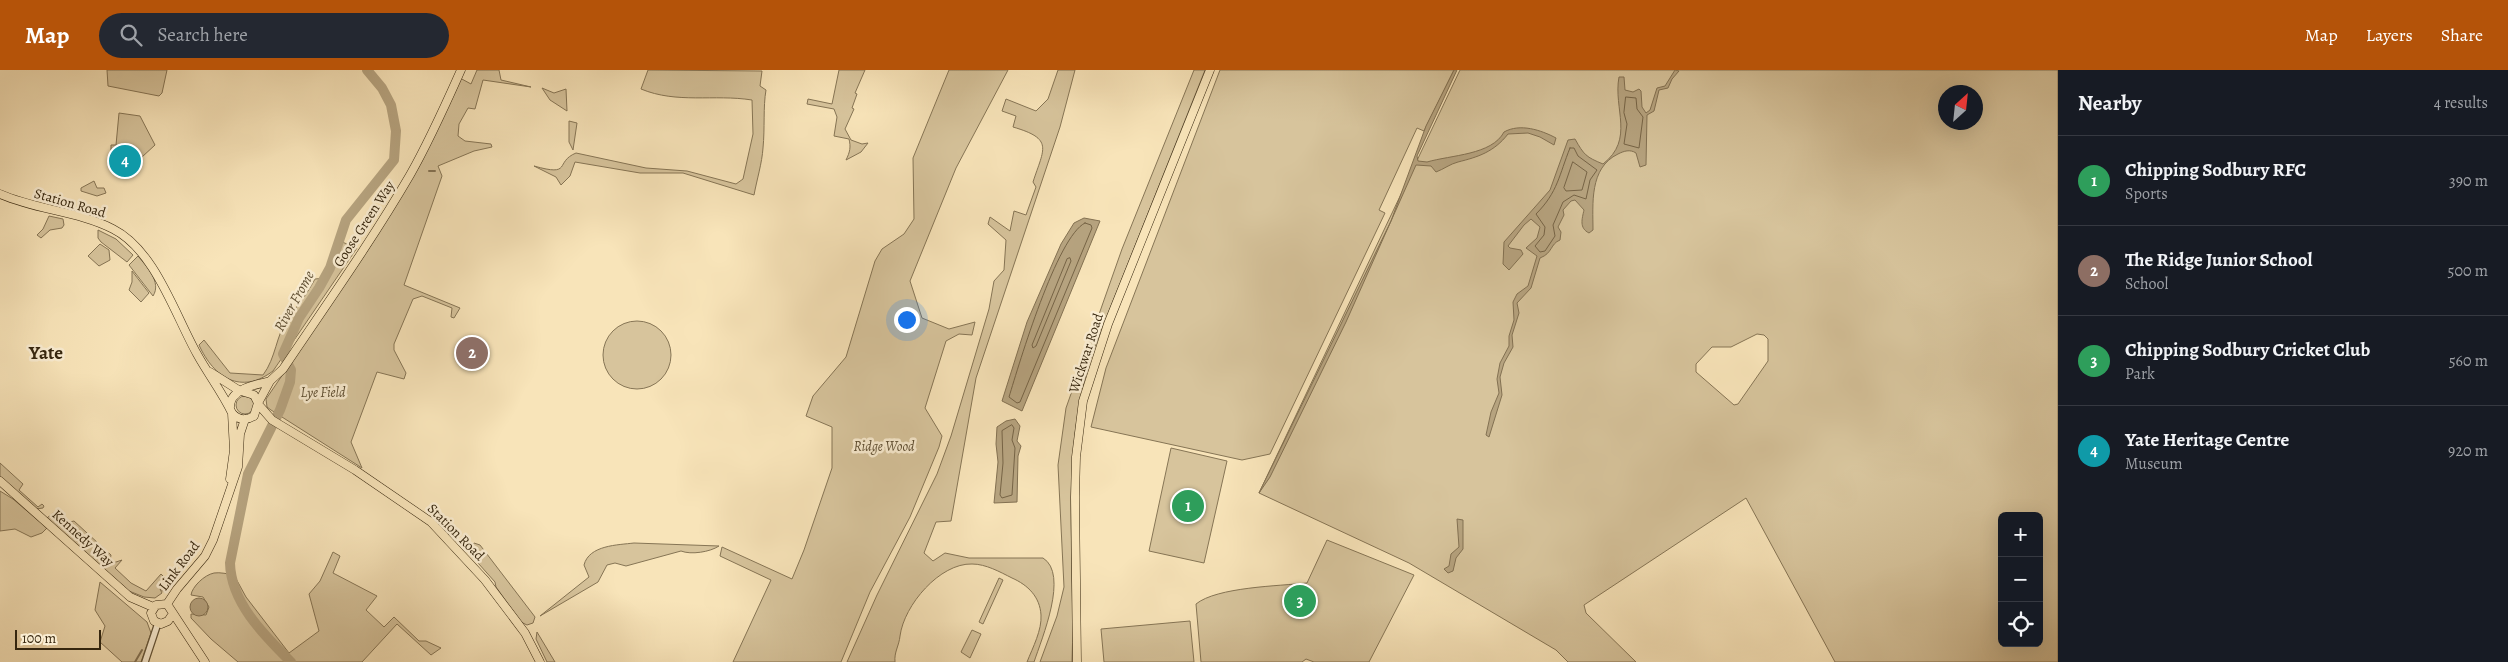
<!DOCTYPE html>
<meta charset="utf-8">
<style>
:root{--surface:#171b24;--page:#242831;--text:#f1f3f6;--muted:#9ea1a6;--line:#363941;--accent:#b45309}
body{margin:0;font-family:Alegreya,serif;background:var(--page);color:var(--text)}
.controls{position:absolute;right:15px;bottom:15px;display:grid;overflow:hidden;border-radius:8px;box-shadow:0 5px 20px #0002}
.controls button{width:45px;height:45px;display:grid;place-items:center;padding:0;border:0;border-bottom:1px solid var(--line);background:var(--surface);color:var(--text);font:25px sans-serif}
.compass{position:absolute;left:1938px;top:15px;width:45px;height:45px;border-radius:50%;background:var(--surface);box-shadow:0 5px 20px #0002;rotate:27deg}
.scale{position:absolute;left:15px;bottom:12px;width:86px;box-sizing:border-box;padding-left:5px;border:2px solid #36260e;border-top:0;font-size:14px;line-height:18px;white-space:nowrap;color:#36260e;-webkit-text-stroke:4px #faedd2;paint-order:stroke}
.you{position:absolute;left:906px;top:249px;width:18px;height:18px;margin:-12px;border:4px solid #fff;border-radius:50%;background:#1a73e8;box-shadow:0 0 0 8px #1a73e833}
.badge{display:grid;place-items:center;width:32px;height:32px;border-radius:50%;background:var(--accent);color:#fff;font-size:16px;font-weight:700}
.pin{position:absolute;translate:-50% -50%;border:2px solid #fff;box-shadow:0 1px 5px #0006}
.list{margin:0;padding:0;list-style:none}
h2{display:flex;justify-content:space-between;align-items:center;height:65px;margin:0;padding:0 20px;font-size:21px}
h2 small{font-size:16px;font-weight:400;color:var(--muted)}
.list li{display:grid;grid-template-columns:32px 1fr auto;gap:15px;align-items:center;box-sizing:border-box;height:90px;padding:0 20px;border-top:1px solid var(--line)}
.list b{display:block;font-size:19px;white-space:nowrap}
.list p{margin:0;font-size:16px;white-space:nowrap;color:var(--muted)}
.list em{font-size:16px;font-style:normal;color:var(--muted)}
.icon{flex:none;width:28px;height:28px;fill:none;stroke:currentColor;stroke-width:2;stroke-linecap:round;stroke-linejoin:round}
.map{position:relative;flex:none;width:2058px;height:592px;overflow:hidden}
header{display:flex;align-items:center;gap:30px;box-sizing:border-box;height:70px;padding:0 25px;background:var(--accent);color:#fff}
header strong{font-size:24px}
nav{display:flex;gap:28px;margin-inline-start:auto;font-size:18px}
.search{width:350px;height:45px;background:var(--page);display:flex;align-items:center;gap:12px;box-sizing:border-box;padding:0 18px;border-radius:28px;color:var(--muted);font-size:19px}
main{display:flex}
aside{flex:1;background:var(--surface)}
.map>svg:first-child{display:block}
</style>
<header>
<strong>Map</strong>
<div class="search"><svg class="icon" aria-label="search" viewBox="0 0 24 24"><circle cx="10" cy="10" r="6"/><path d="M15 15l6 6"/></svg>Search here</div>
<nav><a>Map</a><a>Layers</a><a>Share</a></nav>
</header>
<main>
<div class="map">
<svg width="2058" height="592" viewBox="0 0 2058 592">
<rect width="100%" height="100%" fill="#f8e4b9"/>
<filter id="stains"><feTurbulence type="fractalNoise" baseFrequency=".004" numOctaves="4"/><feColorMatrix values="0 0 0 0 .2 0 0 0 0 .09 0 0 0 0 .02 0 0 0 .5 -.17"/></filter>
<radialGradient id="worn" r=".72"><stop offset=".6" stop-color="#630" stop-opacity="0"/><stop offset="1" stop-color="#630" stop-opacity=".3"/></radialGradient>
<path fill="#d7c49c" stroke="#867555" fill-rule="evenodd" d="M107,0H167L162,23L159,26L108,16Z
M477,0H499L501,10L531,17L483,10L475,39L468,38L459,54L458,66L465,71L491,74L492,77L474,81L438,96L442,106L404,215L460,238L454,248L451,247L452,238L422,226L413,229L394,274V280L406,303L404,309L377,302L351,372L362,398L271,340L267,337L266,329L368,180L421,93L460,8L471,14Z
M648,0L762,1L760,16L766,20C763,37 765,58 763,78C762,93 757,109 754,125L683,103H640L575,92L570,106L561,115L556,107L534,96C573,107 554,92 576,83L646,98L687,101L736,114L743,109L753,64L752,30C714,24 677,34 641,19Z
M839,0H865L855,23L857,24L852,38L854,39L845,59L851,70L862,74L868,73L861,82L846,90C850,82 851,77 849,69L834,66L837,47L834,39L807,34L808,29L832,34Z
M949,0H1008L956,98L910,211L922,248L949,259L975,252L972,265L959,264L946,271L925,338L942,366L939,377L910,447L870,522L841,592H733L771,510L720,486L722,477L792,509L804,480L832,398V357L806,346L813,326L846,287L875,191L882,179L904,164L914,149L913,88Z
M1058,0H1075L1060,57L976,308L951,451L936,452L924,483L933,491L945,483L969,488H1043C1069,504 1042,568 1034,592H1027C1033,577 1042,560 1041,545C1040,527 1028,515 1012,508C1000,502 986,494 972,494C940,493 904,535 900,566C899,576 894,582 895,592H847L877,525L937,404L951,366L989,239L994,211L1004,200L1006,170L988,154L990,147L1010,161L1014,141L1026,145L1036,117L1033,112C1044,78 1054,69 1013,57L1016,46L1002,41L1006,29L1036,41L1048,29Z
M1194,0H1205L1092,284C1059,385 1076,488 1072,592H1040L1057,546L1064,517L1058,395L1066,338L1122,179Z
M1220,0H1454L1424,61L1417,58L1379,140L1385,143L1270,384L1242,390L1091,357L1106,298Z
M1460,0H2058V592H1835L1746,428L1584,535L1586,543L1636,592H1568L1556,580L1409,493L1259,423ZM1946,22H1976V52H1946ZM1757,264L1764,265L1768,269V291L1738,334L1734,335L1696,302V294L1712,277H1731ZM2002,446H2039V573H2002Z
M542,18L554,23L566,19L567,41L550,30Z
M119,43L140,46L155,75L142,87L133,105L128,104L129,97L127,96L128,86H132L133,80L125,79L121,84L111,83V75H116Z
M569,51L577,53L573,80L569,72Z
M94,111L97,118H104L106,123L97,126L81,121V118Z
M49,146L63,149L64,155L62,158L50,160L41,168L37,165L43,159Z
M98,160L116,169L133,185L127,192L101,172L98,168Z
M342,172L357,178L273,301C241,325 214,308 199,275L204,270L230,303L263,305C276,288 276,265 288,248C298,235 307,224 315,209L326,208Z
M100,174L109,180L110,190L99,196L88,186Z
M138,186C146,196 162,212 153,226L129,195Z
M132,201L149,223L141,232L129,220L132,212Z
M603 285a34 34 0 1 1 68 0a34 34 0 1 1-68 0Z
M236 335a9 9 0 1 1 18 0a9 9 0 1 1-18 0Z
M1171,378L1227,391L1204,493L1149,481Z
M0,393L23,414L19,420L38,437L42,434L44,436L43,438L36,439L0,406Z
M0,421L13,429L47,458L42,463L31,467L15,459L0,461Z
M53,443L70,452L74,451L111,485L110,491L113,493L122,490L115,498L131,513L146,521L161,504L167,510L168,521L164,522L160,519L162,523L155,528L144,527L129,521L47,448Z
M1327,470L1414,505L1369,592H1314L1306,589L1302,592H1201L1196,534C1217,517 1279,516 1307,513Z
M474,473L480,475L532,543L535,547L533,553L527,555L521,552L496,517L495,512L470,484V478Z
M634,473L719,476C710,482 691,485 681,481L626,496L615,493L607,495L598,512L540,546L589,507L584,495C589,475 618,475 634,473Z
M333,482L340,486L333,503L377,526L366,540L384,557L394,547L419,571H426L441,578L431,585L397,554L362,592H238L211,569L191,548V544L206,545L209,537L203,527L191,525C192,517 204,505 214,503C220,502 228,504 234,505L246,527L289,583L319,561L309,524L320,511Z
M999,508L1003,510L983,554L979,552Z
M100,512L147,552L151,563L141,592H122L100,572L105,556L95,540Z
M1190,551L1194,592H1104L1101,559Z
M972,560L981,564L970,588L961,582Z
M537,562L555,592H547L536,569Z"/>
<path fill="#b6a37f" stroke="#837152" d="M1454,0H1457L1417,86L1418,91L1427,92C1451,85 1492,85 1504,62C1520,53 1541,60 1556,68L1554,75L1540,67L1528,63L1508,64C1494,82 1478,87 1458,92C1450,94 1444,99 1436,102L1431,96L1416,95L1346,252L1270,407L1259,423L1391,151L1426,56Z
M1675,0L1679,1L1672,9L1668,18L1659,20L1654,41L1647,45L1646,95L1640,97L1636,83C1630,79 1624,81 1618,84C1589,98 1593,134 1593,160L1589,163C1579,158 1582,149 1584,140L1575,130L1571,131L1563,140L1564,145L1558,157L1561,162L1560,170C1550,174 1553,183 1540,188L1531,218L1517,233L1519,243L1512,265L1513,277L1504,293L1500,307L1502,325L1489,367L1486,365L1491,342L1499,323L1497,309L1500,293L1509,276V266L1514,250L1513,232L1517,224L1528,216L1537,186L1526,178L1537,168L1540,157L1531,149L1524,155L1508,176L1510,178L1521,180L1523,184L1509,200L1503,194L1504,172L1550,120L1568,70L1575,69C1584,85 1586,87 1603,94C1635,69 1613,39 1619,7H1624L1625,20L1633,22L1639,19L1641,21L1642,37L1646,43L1650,40L1657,18L1665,16Z
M1084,148L1100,151L1022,341L1002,331L1027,252L1061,174L1074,153Z
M1015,349L1020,356L1017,371L1021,376L1018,386L1017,432L994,433L998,392L996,374L997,357L1006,351Z
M1457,449L1463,450V479L1456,488L1453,501L1448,503L1444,499L1449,496L1451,484L1459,477Z
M190 537a9 9 0 1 1 18 0a9 9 0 1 1-18 0Z"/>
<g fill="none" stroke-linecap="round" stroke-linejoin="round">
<path stroke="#766446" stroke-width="1" d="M1626,27L1636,28L1637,39L1643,47L1639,78L1624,74L1627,54L1624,43Z
M1570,78H1574L1578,86L1597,100L1590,110L1586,129L1574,125L1563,132L1553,155L1555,166L1545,181L1540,182L1535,176L1544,165L1545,157L1536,144C1558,122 1559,105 1570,78Z
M1573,92L1587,102L1582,120L1566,121L1564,118Z
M1085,153L1091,155L1092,158L1020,332L1017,333L1009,327C1019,294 1057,166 1085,153Z
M1070,188L1071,191L1036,276L1033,278L1032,275L1067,189Z
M1012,355L1014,358L1012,370L1015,378L1012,425L1002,428L1000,425L1003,393L1002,361Z"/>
<path stroke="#837152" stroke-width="2" d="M429,101H435
M135,592L142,580"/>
<path stroke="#b6a37f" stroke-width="10" d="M291,592C264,565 231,533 230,493L248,404L280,340L290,312L291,300L283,284L299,248L319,218L330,198L346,150L394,90L396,61L391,35L382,18L367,0"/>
<defs>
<path id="minor" d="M145,592L158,553"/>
<path id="major" d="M0,124C36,140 78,141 113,159C155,180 175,245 197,284C208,304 222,322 232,343C238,350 246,351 254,346L258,333L254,325L241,321
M210,302L240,321
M258,333L270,311L283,299C326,235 371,172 410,105C429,72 445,36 461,0
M258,334L272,350L355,400L431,452L485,510L525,563L540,592
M230,337C230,318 256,315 270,311
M230,409L234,380L232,343
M0,411L130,527L153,537
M167,534L177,519L205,486L213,470L238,397L240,364L245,349
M172,545L168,551L161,554L154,551L151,543L156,535L167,534L205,592
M1077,592L1075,427L1076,387L1083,331L1108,254L1210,0"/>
</defs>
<use href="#minor" stroke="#665639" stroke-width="8"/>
<use href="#major" stroke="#36260e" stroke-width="9"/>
<use href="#minor" stroke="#faedd2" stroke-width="5.5"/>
<use href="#major" stroke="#f8e4b9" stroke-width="8"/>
</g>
<g text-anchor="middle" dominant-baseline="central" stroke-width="5" stroke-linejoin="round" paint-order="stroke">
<g font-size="14" fill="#36260e" stroke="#faedd2">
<text transform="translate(70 133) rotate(16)">Station Road</text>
<text transform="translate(364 154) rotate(-57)">Goose Green Way</text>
<text transform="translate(1086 283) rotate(-72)">Wickwar Road</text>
<text transform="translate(456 462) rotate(45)">Station Road</text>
<text transform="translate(83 468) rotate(42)">Kennedy Way</text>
<text transform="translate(179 496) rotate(-53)">Link Road</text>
</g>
<g font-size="14" font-style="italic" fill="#5e4e32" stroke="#faedd2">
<text x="323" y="322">Lye Field</text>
<text x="884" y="376">Ridge Wood</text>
</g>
<g font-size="15" font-style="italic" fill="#5c4c30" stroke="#faedd2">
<text transform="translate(294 231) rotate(-61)">River Frome</text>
</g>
<g font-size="19" font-weight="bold" fill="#36260e" stroke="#faedd2">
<text x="46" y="283">Yate</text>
</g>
</g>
<rect width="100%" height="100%" filter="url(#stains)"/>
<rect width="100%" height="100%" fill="url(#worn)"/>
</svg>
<div class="controls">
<button>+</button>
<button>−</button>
<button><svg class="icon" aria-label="locate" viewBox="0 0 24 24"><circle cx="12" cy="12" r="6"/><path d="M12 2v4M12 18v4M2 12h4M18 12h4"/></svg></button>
</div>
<svg class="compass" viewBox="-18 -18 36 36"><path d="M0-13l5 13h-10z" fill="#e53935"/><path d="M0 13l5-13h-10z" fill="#9ea1a6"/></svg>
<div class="scale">100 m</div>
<div class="you"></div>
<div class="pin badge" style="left:1188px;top:436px;background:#2e9e5b">1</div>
<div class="pin badge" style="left:472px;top:283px;background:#8d6e63">2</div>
<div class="pin badge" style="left:1300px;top:531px;background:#2e9e5b">3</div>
<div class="pin badge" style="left:125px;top:91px;background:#0f9aa8">4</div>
</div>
<aside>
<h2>Nearby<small>4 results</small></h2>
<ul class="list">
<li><span class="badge" style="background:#2e9e5b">1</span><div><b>Chipping Sodbury RFC</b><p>Sports</p></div><em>390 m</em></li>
<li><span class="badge" style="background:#8d6e63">2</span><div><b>The Ridge Junior School</b><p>School</p></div><em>500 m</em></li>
<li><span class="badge" style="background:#2e9e5b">3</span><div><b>Chipping Sodbury Cricket Club</b><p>Park</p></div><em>560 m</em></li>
<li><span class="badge" style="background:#0f9aa8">4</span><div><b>Yate Heritage Centre</b><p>Museum</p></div><em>920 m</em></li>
</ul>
</aside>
</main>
